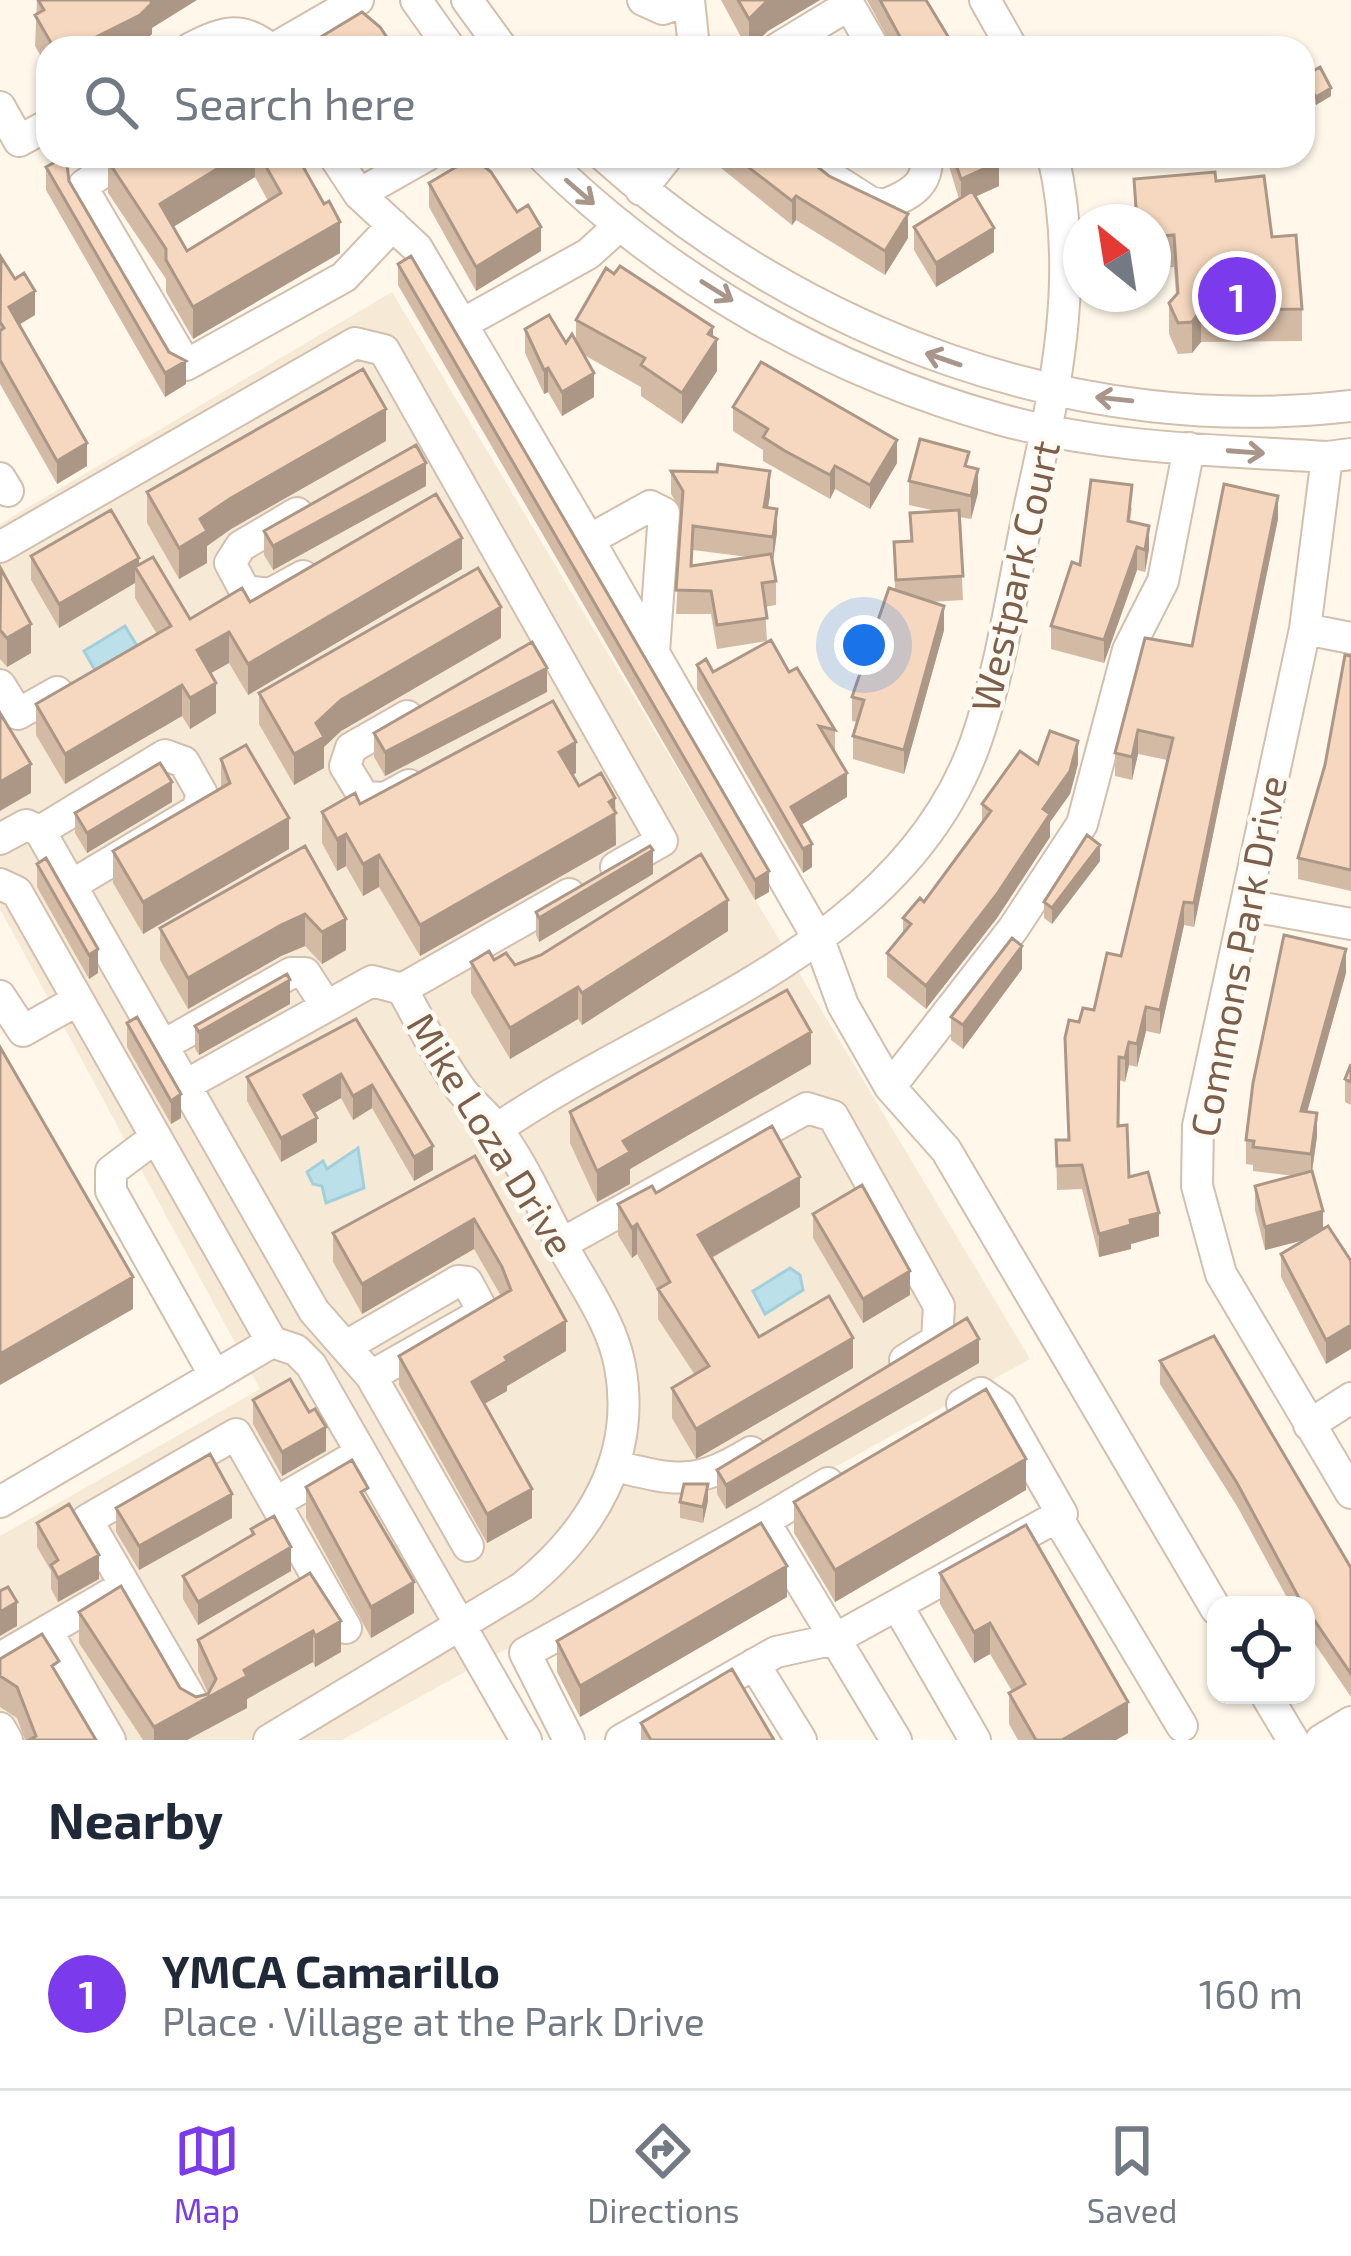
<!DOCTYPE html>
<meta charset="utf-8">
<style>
:root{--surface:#fff;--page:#f6f6f7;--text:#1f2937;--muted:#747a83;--line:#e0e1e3;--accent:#7c3aed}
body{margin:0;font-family:"Exo 2",sans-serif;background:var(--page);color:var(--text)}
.controls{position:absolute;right:36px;bottom:36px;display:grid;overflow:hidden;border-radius:24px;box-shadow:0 3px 9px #0004}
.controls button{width:108px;height:108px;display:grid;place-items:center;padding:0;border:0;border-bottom:3px solid var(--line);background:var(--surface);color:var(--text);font:60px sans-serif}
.compass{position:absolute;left:1063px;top:204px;width:108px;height:108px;border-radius:50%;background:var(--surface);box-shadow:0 3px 9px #0004;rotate:330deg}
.you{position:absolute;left:864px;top:645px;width:42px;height:42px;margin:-30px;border:9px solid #fff;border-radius:50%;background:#1a73e8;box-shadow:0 0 0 18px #1a73e833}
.badge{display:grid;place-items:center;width:78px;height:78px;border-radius:50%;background:var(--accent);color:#fff;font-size:39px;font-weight:700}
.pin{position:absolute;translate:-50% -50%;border:6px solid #fff;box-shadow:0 3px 12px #0006}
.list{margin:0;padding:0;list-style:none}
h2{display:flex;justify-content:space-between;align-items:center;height:156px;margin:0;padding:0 48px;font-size:51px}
h2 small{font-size:39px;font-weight:400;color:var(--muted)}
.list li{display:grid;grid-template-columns:78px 1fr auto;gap:36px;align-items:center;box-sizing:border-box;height:192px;padding:0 48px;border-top:3px solid var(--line)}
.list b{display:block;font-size:45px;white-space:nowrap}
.list p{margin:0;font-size:39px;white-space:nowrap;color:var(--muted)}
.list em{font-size:39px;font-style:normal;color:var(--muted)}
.icon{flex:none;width:66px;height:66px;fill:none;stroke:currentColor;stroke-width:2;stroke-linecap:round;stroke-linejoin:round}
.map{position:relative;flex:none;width:1351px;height:1740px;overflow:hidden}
.search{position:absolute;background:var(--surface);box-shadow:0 3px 9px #0004;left:36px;right:36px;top:36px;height:132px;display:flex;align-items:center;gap:30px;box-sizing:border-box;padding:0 42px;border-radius:36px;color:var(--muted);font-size:45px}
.sheet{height:348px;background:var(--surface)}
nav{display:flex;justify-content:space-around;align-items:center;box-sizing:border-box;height:168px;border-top:3px solid var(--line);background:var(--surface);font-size:33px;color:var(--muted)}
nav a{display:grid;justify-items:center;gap:6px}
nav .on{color:var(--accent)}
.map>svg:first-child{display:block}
</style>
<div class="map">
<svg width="1351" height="1740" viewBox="0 0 1351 1740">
<rect width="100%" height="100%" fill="#fef7ea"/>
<path fill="#f6ead7" d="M392,292L1030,1359L342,1740H0V1536L260,1389L0,909V524Z"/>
<path fill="#bce0e9" stroke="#a2cfdc" stroke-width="3" d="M125,626L139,649L95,670L84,651Z
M358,1148L364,1188L326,1203L322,1186L313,1184L307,1172L323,1161L327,1169Z
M790,1268L800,1275L803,1290L765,1314L753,1291Z"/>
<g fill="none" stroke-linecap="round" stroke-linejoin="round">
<defs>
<path id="minor" d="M416,0L450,48
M467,0L502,48
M643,0L663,9L687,0
M689,0L694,48
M985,0L1012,48
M191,48C221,32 241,25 269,48
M275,48L358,0
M778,48L849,5L874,48
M0,107L19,141L48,125
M127,156L84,185L86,194L186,365L344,277L393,225
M334,156L359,194L417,248L589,540
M542,156C667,280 830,372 999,419C1105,449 1218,450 1327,457L1351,454
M604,156C804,336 1080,438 1351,406
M798,156L870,202L884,205C908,196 930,185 926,156
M641,190L668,156
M359,194L426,156
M462,324L588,254L620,225
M1327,457L1305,629L1198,1126L1197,1186L1221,1274L1351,1493
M0,478L8,491
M297,513L241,546L230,563L245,591L270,594L303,576
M0,547L355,343L384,350L662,841L616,867
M1305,629L1351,638
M654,652L664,513L650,506L589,540L819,940L843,1005L890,1087L946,1150L1216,1609
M0,685L18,714L57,692
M407,716L351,748L345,766L364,797L385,798L409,785
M40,831L165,755L184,762L202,794L197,810L70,886
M0,839L26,825L40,831L314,1311L371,1376L468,1546
M0,884L17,892L272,1342L296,1350L311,1365L526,1740
M1246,905L1351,924
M0,996L23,1031L78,1000
M162,1046L291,973H305L325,1004
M184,1086L372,981L402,989L569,894
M890,1087L1013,929L1082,824L1128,650L1163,581L1189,448
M497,1129C661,1016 901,949 975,744C1002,668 1013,584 1030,505C1056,388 1081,275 1053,156
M156,1137L111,1171V1191L215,1376
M561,1244L807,1108L833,1116L939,1306L937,1340L905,1360
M348,1345L458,1281L467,1282L480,1306L477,1316L371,1376
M1309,1425L1351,1398
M615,1466C677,1481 695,1486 751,1452
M828,1483L764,1521L896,1740
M0,1502L272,1342
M275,1503L361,1453
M1057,1517L1182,1726
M897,1605L975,1740
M47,1631L110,1740
M0,1658L114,1592
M754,1664L801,1740
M1266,1695L1293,1740
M197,1709L87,1520L236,1434L346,1628
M0,1728L7,1740
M269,1740L523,1587C591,1532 637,1457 620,1366C612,1322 582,1283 561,1243C541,1206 524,1166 499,1132C487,1114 468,1102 457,1084C436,1054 420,1021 402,989
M569,1740L525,1653L764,1521
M621,1740L776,1652L835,1639L1062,1514L1001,1407L981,1393L962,1404
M1321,1740L1351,1722"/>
</defs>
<use href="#minor" stroke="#d2bfad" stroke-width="34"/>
<use href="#minor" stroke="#fff" stroke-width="30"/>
</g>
<path fill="#d3baa4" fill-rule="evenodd" d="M37,0L152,28V34L137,48H48V68L35,46Z
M721,0H820L768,31L751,48H747Z
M867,0H926L955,48H893Z
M1304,76L1331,96L1316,105L1304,84Z
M117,156H297L340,253L193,339L166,292V279L108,193V161ZM255,177L268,201L187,251L173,227Z
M706,156H804L908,238L885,275L796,220L792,225Z
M946,156H997L999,186L975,197L994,252L936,287L914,250V227L959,199Z
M46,167L69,181L186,384L165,397L46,190Z
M1134,179L1216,181L1272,237L1302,309V341L1201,342L1192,353L1178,354L1169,334V303L1176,296L1174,267L1153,268V222H1135Z
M429,183L541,251L476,291L429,207Z
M0,258L35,315L19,324L87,466L57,484L0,384Z
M398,264L769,892L755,900L398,285Z
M576,320L713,336L717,371L682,424L641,396V387L584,355L594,397L562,416L548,392L544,394L525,353V329L566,343L576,342Z
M733,407L897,463L870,509L835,489L830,499L763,461V450L733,431Z
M386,441L231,529L207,546V563L179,579L147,523V492Z
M969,467L978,493L971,519L959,517L963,600L931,602L944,630L904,774L853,759V736L857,722L852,721V697L895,590L894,542L911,541L910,513L936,511L909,505V481Z
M671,471L770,495L768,507L777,532L773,561L776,581V605L765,607L767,641L717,649L711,614H676L682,512L671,494ZM693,550L748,557L692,566Z
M426,486L273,570L264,555V531Z
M1132,507L1130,522L1149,549L1145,572L1137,570L1104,663L1051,649V626L1080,565Z
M1278,519L1194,927L1184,925L1160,1034L1146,1031L1137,1067L1129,1065L1125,1082L1119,1080V1126L1129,1177L1159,1236L1131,1244V1249L1099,1257L1082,1189L1057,1190L1056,1140H1068L1065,1038L1094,1010L1121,956L1167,760L1138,754L1132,780L1115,776V753L1192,646Z
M31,556L139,565L190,619L250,602L462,569L248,695L229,663L211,673L216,713L190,729L182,716L65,784L36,735V704L157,634L135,598V583L59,628L31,580Z
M0,569L31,653L7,667L0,659Z
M501,638L341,731L324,747V768L294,785L259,724V693Z
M1351,656V891L1298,879V858L1325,765Z
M697,665L713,672H789L835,730V753L847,797L801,825L812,867L803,873L697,689Z
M547,692L385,776L374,757V733Z
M221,759L289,849L143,934L113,883V851L221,788Z
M1038,764H1078L1070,794L1050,822V837L997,918L926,1009L887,977V953L903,933V918L924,902L982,824V804Z
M576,773L573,775L579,786L615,798L616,845L420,956L379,887L363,896L346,866L337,871L322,843V812L360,804Z
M172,802L87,853L75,833V813Z
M305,846L346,950L322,964L305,946L281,956L188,1009L160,960V928Z
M1100,861L1052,924L1044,918V902Z
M37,864L98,973L89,979L37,887Z
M653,874L539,942L536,935V912Z
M728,931L582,1025L578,1019L510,1059L471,993V962L494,960L515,965Z
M1022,969L963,1049L951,1040V1017Z
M1346,973L1307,1111L1317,1136L1312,1172L1323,1229L1328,1226L1326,1364L1281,1277V1254L1304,1240L1265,1250L1255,1210V1186L1294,1176L1253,1171V1165L1246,1164V1140Z
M290,1004L199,1055L195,1049V1026Z
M356,1019L433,1170L414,1181L372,1108L353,1120L341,1098L314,1113L317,1142L281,1162L247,1101V1077Z
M127,1023L181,1118L171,1124L127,1047Z
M811,1064L630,1169V1184L597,1202L570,1143V1112Z
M1351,1064V1105L1345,1102V1079Z
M475,1156L566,1351L507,1386V1391L484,1404L532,1518L487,1543L399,1385V1356L501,1296L474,1249L362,1314L333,1262V1233Z
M656,1193L800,1207L712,1258L759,1337L853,1368L696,1459L672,1418V1388L695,1375L658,1319V1291L637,1254L632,1258L618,1235V1204Z
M813,1214L910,1295L863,1323L813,1238Z
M1160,1361L1351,1568V1697L1306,1631V1605H1291L1237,1506L1160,1384Z
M979,1363L726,1509L717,1494V1470Z
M253,1400L326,1451L282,1476L253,1424Z
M306,1487L368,1504L414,1613L371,1638L306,1518Z
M1026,1490L835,1602L794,1533V1502Z
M708,1501L703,1523L680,1518V1502Z
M116,1508L232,1518L139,1570L116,1532Z
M37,1523L99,1579L58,1602L51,1589V1571L37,1547Z
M251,1529L291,1571L198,1625L183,1599V1576L251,1536Z
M310,1573L341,1652L315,1667L313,1662L247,1699V1708L187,1740H143L79,1643V1612L180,1688L196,1697L208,1693L198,1671V1640Z
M940,1573L1128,1733L1116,1740H1018L1009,1724V1693L1012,1691L990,1654L974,1663L940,1604Z
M787,1597L580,1717L557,1672V1641Z
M0,1659L59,1678L96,1740H25L17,1718L0,1707Z
M641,1723L774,1740H641Z"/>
<path fill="#ac9786" d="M150,0H197L152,28V34L137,48H74Z
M768,0H820L768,31L749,48V19Z
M1331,88V96L1316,105V97Z
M238,156H255V177L160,235V204Z
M999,162V186L961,203V179Z
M796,196V220L792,225V201Z
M908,214V238L885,275V251Z
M340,222V253L193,339V307Z
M541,227V251L476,291V267Z
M994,228V252L936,287V263Z
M35,291V315L9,331V307Z
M1201,310V342L1192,353V322Z
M713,327V346L717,339V371L682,424V393Z
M186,361V384L165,397V373Z
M548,368V392L544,394V370Z
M594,373V397L562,416V392Z
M386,409V441L231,529L207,546V563L179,579V548L200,519L231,498Z
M897,440V463L870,509V485Z
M87,443V466L57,484V461Z
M426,463V486L273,570V546Z
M835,466V489L830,499V475Z
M978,469V493L971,519V496Z
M770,471V495L764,531V507Z
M1278,496V519L1194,927V903Z
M777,509V532L773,561V537Z
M1149,526V549L1145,572V550Z
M462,538V569L248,695V664Z
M1137,547V570L1104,663V640Z
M139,558V573L135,567V583L59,628V604Z
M944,606V630L904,774V750Z
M501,607V638L341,731L324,747V768L294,785V754L316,723L341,700Z
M31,624V653L7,667V638Z
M229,632V663L197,681V650Z
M547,668V692L385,776V752Z
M216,683V713L190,729V698Z
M182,685V716L65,784V754Z
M1138,730V754L1132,780V757Z
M1078,741V764L1070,794L1050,822V837L997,918L926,1009V986L1043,809Z
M576,742V773L559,783V752Z
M31,764V793L0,811V782Z
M847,773V797L791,831V807Z
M172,782V802L87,853V833Z
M615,798L616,845L420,956V925Z
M289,818V849L143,934V902Z
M346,834V866L337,871V839Z
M812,844V867L803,873V849Z
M1100,845V861L1052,924V908Z
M653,850V874L539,942V918Z
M379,855V887L363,896V864Z
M769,871V892L755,900V880Z
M728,900V931L582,1025V993Z
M1184,902V925L1160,1034V1010Z
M305,914V946L281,956L188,1009V978L281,925Z
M346,919V950L322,964V932Z
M1022,946V969L963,1049V1025Z
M98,949V973L89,979V955Z
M1346,949V973L1301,1134V1111Z
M290,980V1004L199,1055V1032Z
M578,987V1019L510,1059V1028Z
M1146,1007V1031L1137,1067V1044Z
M811,1032V1064L630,1169V1184L597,1202V1171L623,1141Z
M1129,1042V1065L1125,1082V1058Z
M341,1074V1098L304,1119V1095Z
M372,1085V1108L353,1120V1096Z
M181,1094V1118L171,1124V1101Z
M1317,1113V1136L1311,1178V1154Z
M317,1118V1142L281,1162V1138Z
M433,1146V1170L414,1181V1157Z
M800,1177V1207L698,1265V1235Z
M1323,1211V1235L1265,1250V1227Z
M1159,1213V1236L1131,1244V1249L1099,1257V1234L1130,1220Z
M474,1219V1249L362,1314V1284Z
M637,1224V1254L632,1258V1228Z
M910,1271V1295L863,1323V1299Z
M133,1277V1309L0,1385V1354Z
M566,1321V1351L507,1386V1391L472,1411V1382L505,1357Z
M1351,1325V1349L1326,1364V1340Z
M853,1338V1368L696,1459V1429Z
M979,1339V1363L726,1509V1485Z
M326,1427V1451L282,1476V1452Z
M1026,1459V1490L835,1602V1570Z
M708,1484V1501L703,1523V1507Z
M532,1489V1518L487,1543V1514Z
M232,1494V1518L139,1570V1546Z
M291,1547V1571L198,1625V1602Z
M99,1555V1579L58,1602V1578Z
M787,1566V1597L580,1717V1686Z
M414,1582V1613L371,1638V1607Z
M17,1602V1626L0,1636V1612Z
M341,1621V1652L315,1667V1636Z
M990,1623V1654L974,1663V1632Z
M313,1631V1662L247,1699V1708L187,1740H154V1727L244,1678V1670Z
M1128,1702V1733L1116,1740H1062Z"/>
<path fill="#f5d8bf" stroke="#ac9786" stroke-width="3" d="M38,0H150L152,3L140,15L74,48H64L61,44L54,48L35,15L44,10Z
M738,0H768L749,19Z
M880,0H926L955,48H906Z
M362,12L380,27L394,48H324L319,38Z
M1320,67L1331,88L1316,97L1304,76Z
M66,156L69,181L169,352L186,361L165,373L46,167Z
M117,156H238L160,204L187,251L281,193L260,156H297L324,204L329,201L340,222L193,307L166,260V249L108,161Z
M734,156H804L829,176L908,214L885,251L796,196L792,201Z
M953,156H997L999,162L961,179Z
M473,157L491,172L517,212L528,205L541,227L476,267L429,183Z
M1215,172L1216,181L1264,176L1272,237L1296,235L1302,309L1201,310L1192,322L1178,323L1169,303L1178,293L1174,235L1153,237V222H1137L1134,179Z
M972,191L994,228L936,263L914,227Z
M411,256L769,871L755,880L398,264Z
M1,257L15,279L24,273L35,291L9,307L87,443L57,461L0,360V331L4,328L0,322Z
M620,266L713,327L708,334L717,339L682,393L641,365L645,358L576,320L606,268L614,274Z
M549,315L566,343L572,334L594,373L562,392L548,368L544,370L525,329Z
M761,362L897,440L870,485L835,466L830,475L785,451L763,437L768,429L733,407Z
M363,369L386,409L231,498L200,519L207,531L179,548L147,492Z
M920,439L969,452L965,466L978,469L971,496L909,481Z
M416,445L426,463L273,546L264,531Z
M718,464L770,471L764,507L777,509L773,537L693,526L691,566L771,554L776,581L762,583L767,618L717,625L711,591L676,590L683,491L671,471L717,472Z
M1091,480L1132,485L1128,521L1149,526L1145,550L1137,547L1104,640L1051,626L1072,562L1080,565Z
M1224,484L1278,496L1194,903L1184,902L1160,1010L1146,1007L1137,1044L1129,1042L1125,1058L1119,1057L1118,1126L1127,1125L1129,1177L1148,1172L1159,1213L1130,1220L1131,1225L1099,1234L1082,1165L1057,1166L1056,1140H1069L1065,1038L1069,1020L1079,1022L1083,1008L1094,1010L1107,953L1121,956L1173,738L1138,730L1132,757L1115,753L1145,638L1192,646Z
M436,494L462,538L248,664L229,632L197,650L216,683L190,698L182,685L65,754L36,704L171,626L135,567L153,557L190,619L242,588L250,602Z
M111,510L139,558L59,604L31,556Z
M959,510L963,576L896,580L894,542L912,541L910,513Z
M478,568L501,607L341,700L316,723L324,737L294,754L259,693Z
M1,569L31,624L7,638L0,630Z
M889,588L944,606L904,750L853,736L864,700L852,697Z
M771,640L789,672L797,668L835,730L819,726L847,773L791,807L812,844L803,849L697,665L706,659L713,672Z
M532,642L547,668L385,752L374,733Z
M1345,655L1351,656V870L1298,858L1325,765Z
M553,701L576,742L559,752L579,786L601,773L615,798L609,802L616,813L420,925L379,855L363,864L346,834L337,839L322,812L355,793L360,804Z
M0,713L31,764L0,782Z
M1050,731L1078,741L1070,771L1043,809L1050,814L997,894L926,986L887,953L911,924L903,918L920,898L924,902L991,811L982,804L1020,751L1038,764Z
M246,745L289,818L143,902L113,851L230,783L221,759Z
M160,763L172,782L87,833L75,813Z
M1087,835L1100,845L1052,908L1044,902Z
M305,846L346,919L322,932L305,914L281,925L188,978L160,928Z
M650,846L653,850L539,918L536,912Z
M701,854L728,900L582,993L578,987L510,1028L471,962L489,951L494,960L506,953L515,965L541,955Z
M46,858L98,949L89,955L37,864Z
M1284,935L1346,949L1301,1111L1317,1113L1311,1154L1253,1147L1254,1141L1246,1140L1253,1083Z
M1012,938L1022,946L963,1025L951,1017Z
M287,974L290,980L199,1032L195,1026Z
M787,990L811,1032L623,1141L630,1152L597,1171L570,1112Z
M137,1017L181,1094L171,1101L127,1023Z
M356,1019L433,1146L414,1157L372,1085L353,1096L341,1074L304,1095L317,1118L281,1138L247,1077Z
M0,1047L133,1277L0,1354Z
M1351,1064V1082L1345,1079Z
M772,1126L800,1177L698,1235L759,1337L829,1296L853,1338L696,1429L672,1388L709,1366L658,1289L670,1282L637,1224L632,1228L618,1204L652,1186L656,1193Z
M475,1156L566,1321L505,1357L507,1361L472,1382L532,1489L487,1514L399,1356L511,1290L502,1267L474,1219L362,1284L333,1233Z
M1312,1171L1323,1211L1265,1227L1255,1186Z
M862,1185L910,1271L863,1299L813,1214Z
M1328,1226L1351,1261V1325L1326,1340L1281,1254Z
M967,1318L979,1339L726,1485L717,1470Z
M1214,1336L1351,1568V1674L1306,1608V1605L1299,1598L1237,1483L1160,1361Z
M290,1379L309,1412L315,1409L326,1427L282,1452L253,1400Z
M986,1389L1026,1459L835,1570L794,1502Z
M210,1454L232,1494L139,1546L116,1508Z
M352,1460L368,1488L361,1492L414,1582L371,1607L306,1487Z
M684,1484H708L703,1507L680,1502Z
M69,1504L99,1555L58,1578L51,1565L58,1560L37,1523Z
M274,1516L291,1547L198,1602L183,1576L254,1534L251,1529Z
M761,1523L787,1566L580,1686L557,1641Z
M1026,1525L1128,1702L1062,1740H1036L1009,1693L1025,1684L990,1623L974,1632L940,1573Z
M310,1573L341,1621L315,1636L313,1631L244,1670L247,1676L154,1727L79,1612L121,1586L180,1688L196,1697L208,1694L216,1679L198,1640Z
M8,1587L17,1602L0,1612V1591Z
M42,1634L59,1661L52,1666L96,1740H29L36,1736L17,1687L0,1676V1659Z
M732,1669L774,1740H651L641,1723Z"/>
<defs><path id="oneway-shaft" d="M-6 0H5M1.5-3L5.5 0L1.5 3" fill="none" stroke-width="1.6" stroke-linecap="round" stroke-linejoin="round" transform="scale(3)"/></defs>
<g stroke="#a9968a">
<use href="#oneway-shaft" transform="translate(580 192) rotate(41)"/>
<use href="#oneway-shaft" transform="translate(717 291) rotate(32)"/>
<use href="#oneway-shaft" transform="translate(943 359) rotate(-161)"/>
<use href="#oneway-shaft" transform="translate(1114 399) rotate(-174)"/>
<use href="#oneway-shaft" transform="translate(1246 452) rotate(4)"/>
</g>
<g text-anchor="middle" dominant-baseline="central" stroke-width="9" stroke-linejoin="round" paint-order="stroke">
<g font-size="39" fill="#7b5e4b" stroke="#fffaf1">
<text transform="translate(1014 576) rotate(-77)">Westpark Court</text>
<text transform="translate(1237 956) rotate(-79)">Commons Park Drive</text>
<text transform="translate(492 1134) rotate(58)">Mike Loza Drive</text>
</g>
</g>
</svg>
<div class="controls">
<button><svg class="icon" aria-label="locate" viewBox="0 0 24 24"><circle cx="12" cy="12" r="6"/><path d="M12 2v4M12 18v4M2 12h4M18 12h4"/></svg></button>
</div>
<svg class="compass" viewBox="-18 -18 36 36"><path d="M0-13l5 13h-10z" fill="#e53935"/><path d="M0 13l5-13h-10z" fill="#747a83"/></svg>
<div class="you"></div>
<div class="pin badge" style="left:1237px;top:296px">1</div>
<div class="search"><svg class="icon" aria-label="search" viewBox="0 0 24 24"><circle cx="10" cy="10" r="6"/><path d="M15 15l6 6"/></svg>Search here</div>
</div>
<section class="sheet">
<h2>Nearby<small></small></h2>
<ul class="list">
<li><span class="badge">1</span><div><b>YMCA Camarillo</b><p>Place · Village at the Park Drive</p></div><em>160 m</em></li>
</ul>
</section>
<nav>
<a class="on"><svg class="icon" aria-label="map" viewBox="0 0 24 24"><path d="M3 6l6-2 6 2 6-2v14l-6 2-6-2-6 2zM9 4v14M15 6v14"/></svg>Map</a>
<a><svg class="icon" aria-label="directions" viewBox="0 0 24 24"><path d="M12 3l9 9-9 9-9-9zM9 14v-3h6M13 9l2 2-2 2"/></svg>Directions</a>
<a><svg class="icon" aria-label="saved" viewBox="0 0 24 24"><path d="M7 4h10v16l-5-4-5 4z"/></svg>Saved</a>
</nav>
